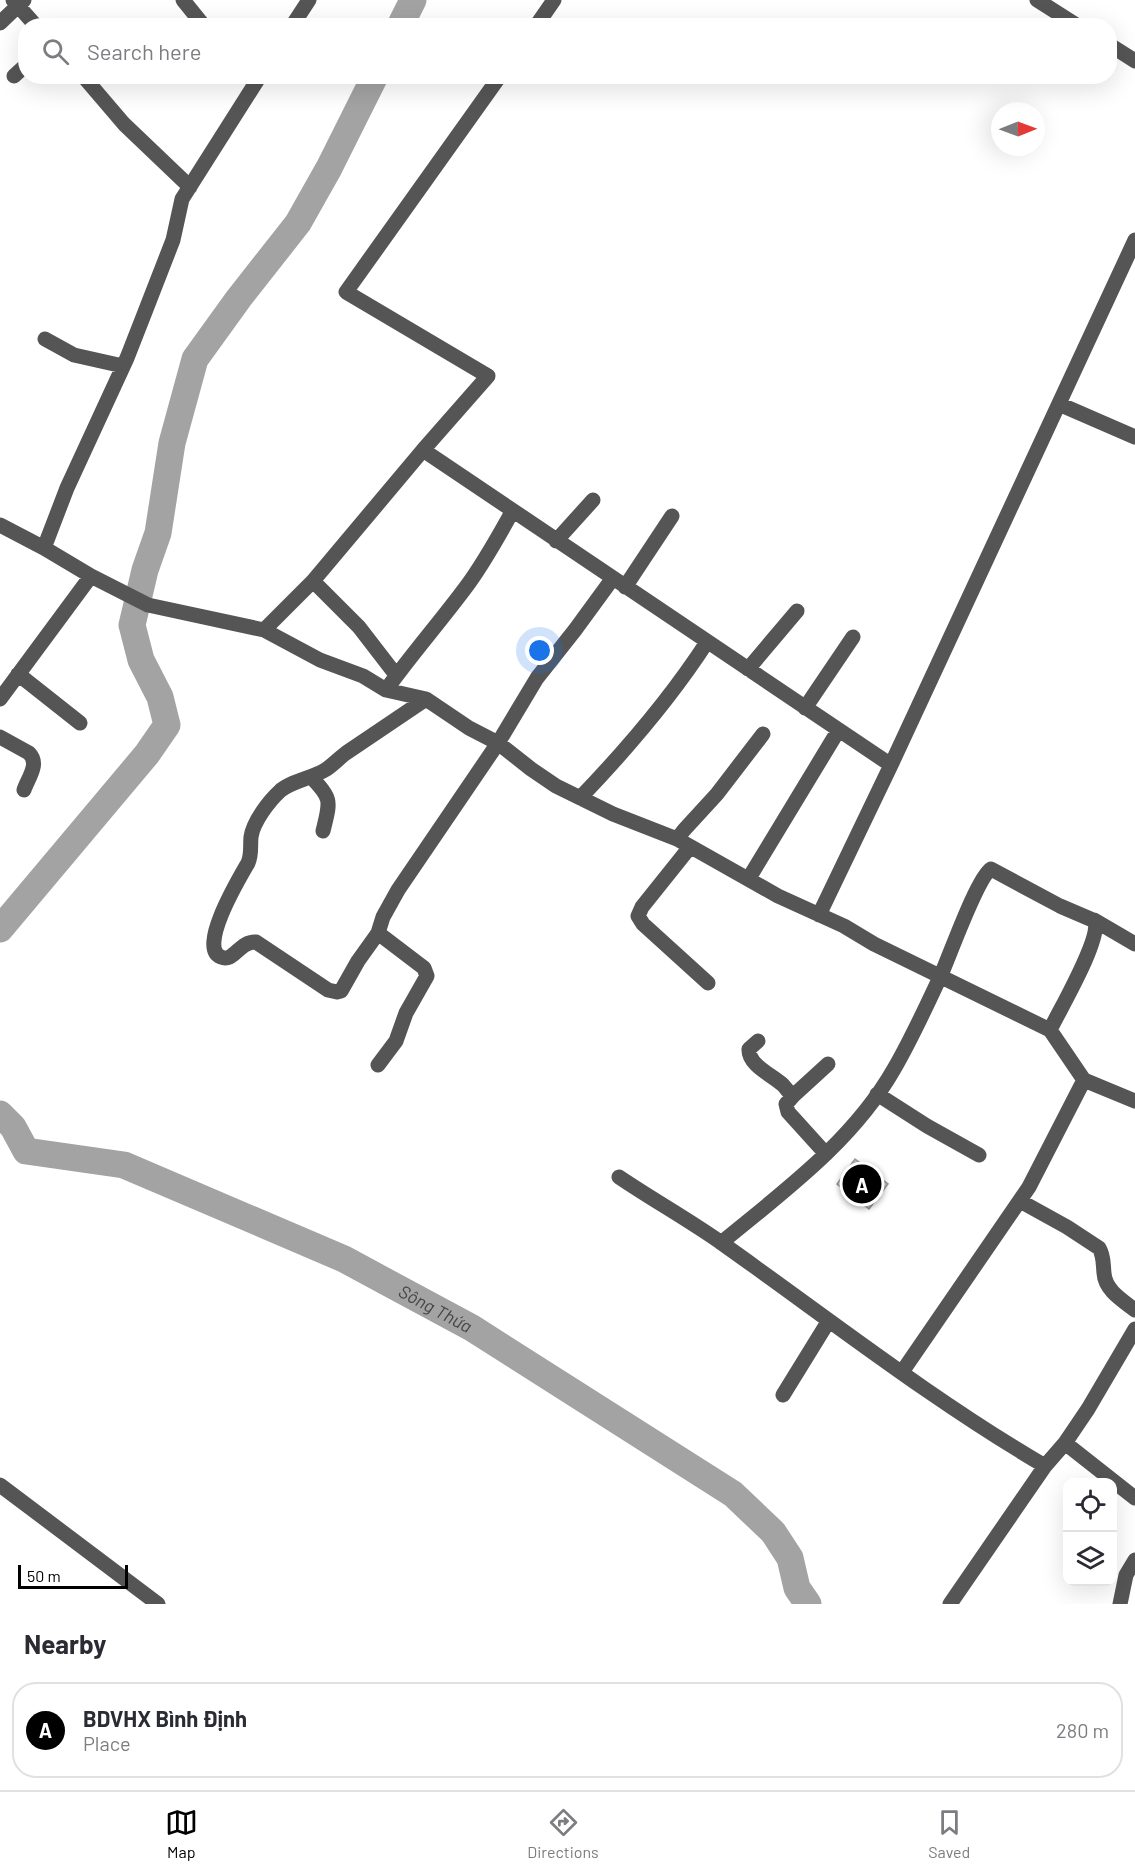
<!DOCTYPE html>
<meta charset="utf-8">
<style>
:root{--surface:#fff;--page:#f7f7f7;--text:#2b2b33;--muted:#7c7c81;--line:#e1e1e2;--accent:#000}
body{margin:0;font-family:Barlow,sans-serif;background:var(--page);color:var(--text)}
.controls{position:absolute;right:18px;bottom:18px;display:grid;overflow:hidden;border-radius:12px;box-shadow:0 6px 24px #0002}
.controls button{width:54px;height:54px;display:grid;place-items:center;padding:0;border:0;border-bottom:2px solid var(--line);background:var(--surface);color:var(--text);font:30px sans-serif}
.compass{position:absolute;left:991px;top:102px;width:54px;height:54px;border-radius:50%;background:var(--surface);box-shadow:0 6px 24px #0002;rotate:89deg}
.scale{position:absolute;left:18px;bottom:15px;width:110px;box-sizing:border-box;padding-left:6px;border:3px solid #000;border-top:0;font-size:16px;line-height:21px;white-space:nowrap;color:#000;-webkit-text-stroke:4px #fff;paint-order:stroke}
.you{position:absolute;left:540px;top:651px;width:21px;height:21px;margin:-15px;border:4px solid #fff;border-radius:50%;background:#1a73e8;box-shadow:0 0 0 9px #1a73e833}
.badge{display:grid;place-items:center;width:39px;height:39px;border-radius:50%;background:var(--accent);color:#fff;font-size:20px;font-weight:700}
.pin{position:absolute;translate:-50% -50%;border:3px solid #fff;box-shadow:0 2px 6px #0006}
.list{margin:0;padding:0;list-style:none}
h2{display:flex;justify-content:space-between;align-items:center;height:78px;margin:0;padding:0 24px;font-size:26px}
h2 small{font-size:20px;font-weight:400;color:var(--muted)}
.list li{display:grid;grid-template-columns:39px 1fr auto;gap:18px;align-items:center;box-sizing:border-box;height:96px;margin:0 12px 12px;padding:0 12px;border:2px solid var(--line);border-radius:24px}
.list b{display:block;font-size:22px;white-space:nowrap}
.list p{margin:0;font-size:20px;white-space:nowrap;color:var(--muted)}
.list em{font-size:20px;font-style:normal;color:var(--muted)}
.icon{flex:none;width:33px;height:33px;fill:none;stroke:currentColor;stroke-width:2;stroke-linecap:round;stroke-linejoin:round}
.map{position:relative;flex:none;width:1135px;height:1604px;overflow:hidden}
.search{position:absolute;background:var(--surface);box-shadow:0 6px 24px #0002;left:18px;right:18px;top:18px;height:66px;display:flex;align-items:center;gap:15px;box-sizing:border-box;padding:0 21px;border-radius:24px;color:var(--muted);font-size:22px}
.sheet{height:186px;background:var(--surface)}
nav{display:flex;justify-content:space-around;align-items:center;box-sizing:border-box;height:84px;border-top:2px solid var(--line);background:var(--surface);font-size:16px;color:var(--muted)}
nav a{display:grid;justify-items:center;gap:3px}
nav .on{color:var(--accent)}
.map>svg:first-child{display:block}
</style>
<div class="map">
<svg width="1135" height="1604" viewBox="0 0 1135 1604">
<rect width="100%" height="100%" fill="#fff"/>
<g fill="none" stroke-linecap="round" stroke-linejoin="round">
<g stroke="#a3a3a3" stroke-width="27">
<path d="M400,26L413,0"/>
<path d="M0,929L147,754L167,725L160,697L141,660L132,625L145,570L158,533L172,443L195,359L239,298L298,223L329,168L375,76"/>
<path id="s1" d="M0,1114L13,1127L26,1151L124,1165L344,1259L472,1328L733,1494L773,1532L790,1558L797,1588L808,1604"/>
</g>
</g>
<path fill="#c4c4c4" stroke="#999" stroke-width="1.5" d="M855,1159L888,1184L869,1209L837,1184Z"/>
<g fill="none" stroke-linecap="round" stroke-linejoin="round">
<path stroke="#555" stroke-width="15" d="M13,0L36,26
M183,0L204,26
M1037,0L1078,26
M0,23L24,0
M292,26L309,0
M536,26L554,0
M1110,45L1135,61
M14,76L26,65
M83,76L124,124L190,187
M45,339L74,355L123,366
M1059,404L1135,437
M423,450L488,376L346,292L500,76
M0,525L44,548L91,576L148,605L264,630L320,660L363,676L386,690L426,699L469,728L498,743L531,769L556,786L613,814L677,839L778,896L844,926L874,944L1050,1030L1084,1080L1135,1101
M556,541L593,500
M44,548L67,488L127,358L145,312L173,240L182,199L260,76
M313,581L359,627L396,675
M625,587L672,516
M264,630L313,581L423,450L891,765L819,915
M748,669L797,611
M18,674L80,723
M386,690C411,655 440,622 466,587C484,563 498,537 512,512
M0,699L91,576
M426,699C399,717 373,735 346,753C339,758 333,765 325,770C312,778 289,782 280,791C269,801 253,822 251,837C250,846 252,854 248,863C240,877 197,948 221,957C234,963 239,941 256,942L328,990L337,992L341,991L358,961L378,933L383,917L398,890L498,743L537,678L575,630L613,578
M805,708L853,637
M0,737L29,753C40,764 28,778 24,790
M891,765L1135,240
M311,777C333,799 330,802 323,831
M580,798C627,749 670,699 707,642
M677,839L684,830L717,794L763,734
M690,847L642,907L638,916L643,924L708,983
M749,878L838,731
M1094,920L1135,944
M758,1041L749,1049C748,1065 772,1075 783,1085C786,1088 789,1093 793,1096L786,1104L788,1112L826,1154
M378,1065L396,1041L406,1013L427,976L424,968L378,933
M877,1094L927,1126L979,1155
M793,1096L828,1064
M619,1177C653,1200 689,1220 723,1244C829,1319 932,1400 1045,1466
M1020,1201L1067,1227L1099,1248C1104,1256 1103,1264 1104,1273C1105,1290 1122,1300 1135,1310
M721,1243C784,1191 853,1141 894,1069C911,1040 926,1007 941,975C950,955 977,878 991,869L1060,906L1095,921C1101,940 1060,1009 1050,1030
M902,1372L1029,1187L1084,1080
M783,1395L828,1322
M1065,1443L1135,1498
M0,1485L158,1604
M950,1604L1045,1466L1065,1443L1088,1409L1135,1329
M1120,1604L1126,1575L1135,1560"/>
</g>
<g text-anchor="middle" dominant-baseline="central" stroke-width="6" stroke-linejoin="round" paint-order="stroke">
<g font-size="18" font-style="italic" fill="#444" stroke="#fff">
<text stroke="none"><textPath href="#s1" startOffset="488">Sông Thứa</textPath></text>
</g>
</g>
</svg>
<div class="controls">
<button><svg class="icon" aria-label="locate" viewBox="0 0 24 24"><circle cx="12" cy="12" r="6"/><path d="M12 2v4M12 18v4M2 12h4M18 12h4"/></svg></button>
<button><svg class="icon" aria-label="layers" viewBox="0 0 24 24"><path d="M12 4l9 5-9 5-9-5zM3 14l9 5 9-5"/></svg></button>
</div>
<svg class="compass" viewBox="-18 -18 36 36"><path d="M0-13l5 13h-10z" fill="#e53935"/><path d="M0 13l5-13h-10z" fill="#7c7c81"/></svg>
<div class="scale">50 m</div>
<div class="you"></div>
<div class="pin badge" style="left:862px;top:1184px">A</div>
<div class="search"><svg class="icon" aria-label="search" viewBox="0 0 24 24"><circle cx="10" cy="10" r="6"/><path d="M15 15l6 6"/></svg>Search here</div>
</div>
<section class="sheet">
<h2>Nearby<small></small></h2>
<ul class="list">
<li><span class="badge">A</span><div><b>BDVHX Bình Định</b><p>Place</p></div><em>280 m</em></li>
</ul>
</section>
<nav>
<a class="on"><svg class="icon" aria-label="map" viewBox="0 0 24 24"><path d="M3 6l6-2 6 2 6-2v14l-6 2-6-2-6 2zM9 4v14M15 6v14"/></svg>Map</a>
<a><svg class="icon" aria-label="directions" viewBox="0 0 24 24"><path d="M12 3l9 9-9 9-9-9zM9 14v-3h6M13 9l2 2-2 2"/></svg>Directions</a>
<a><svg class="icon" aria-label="saved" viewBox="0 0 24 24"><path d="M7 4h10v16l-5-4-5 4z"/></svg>Saved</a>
</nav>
